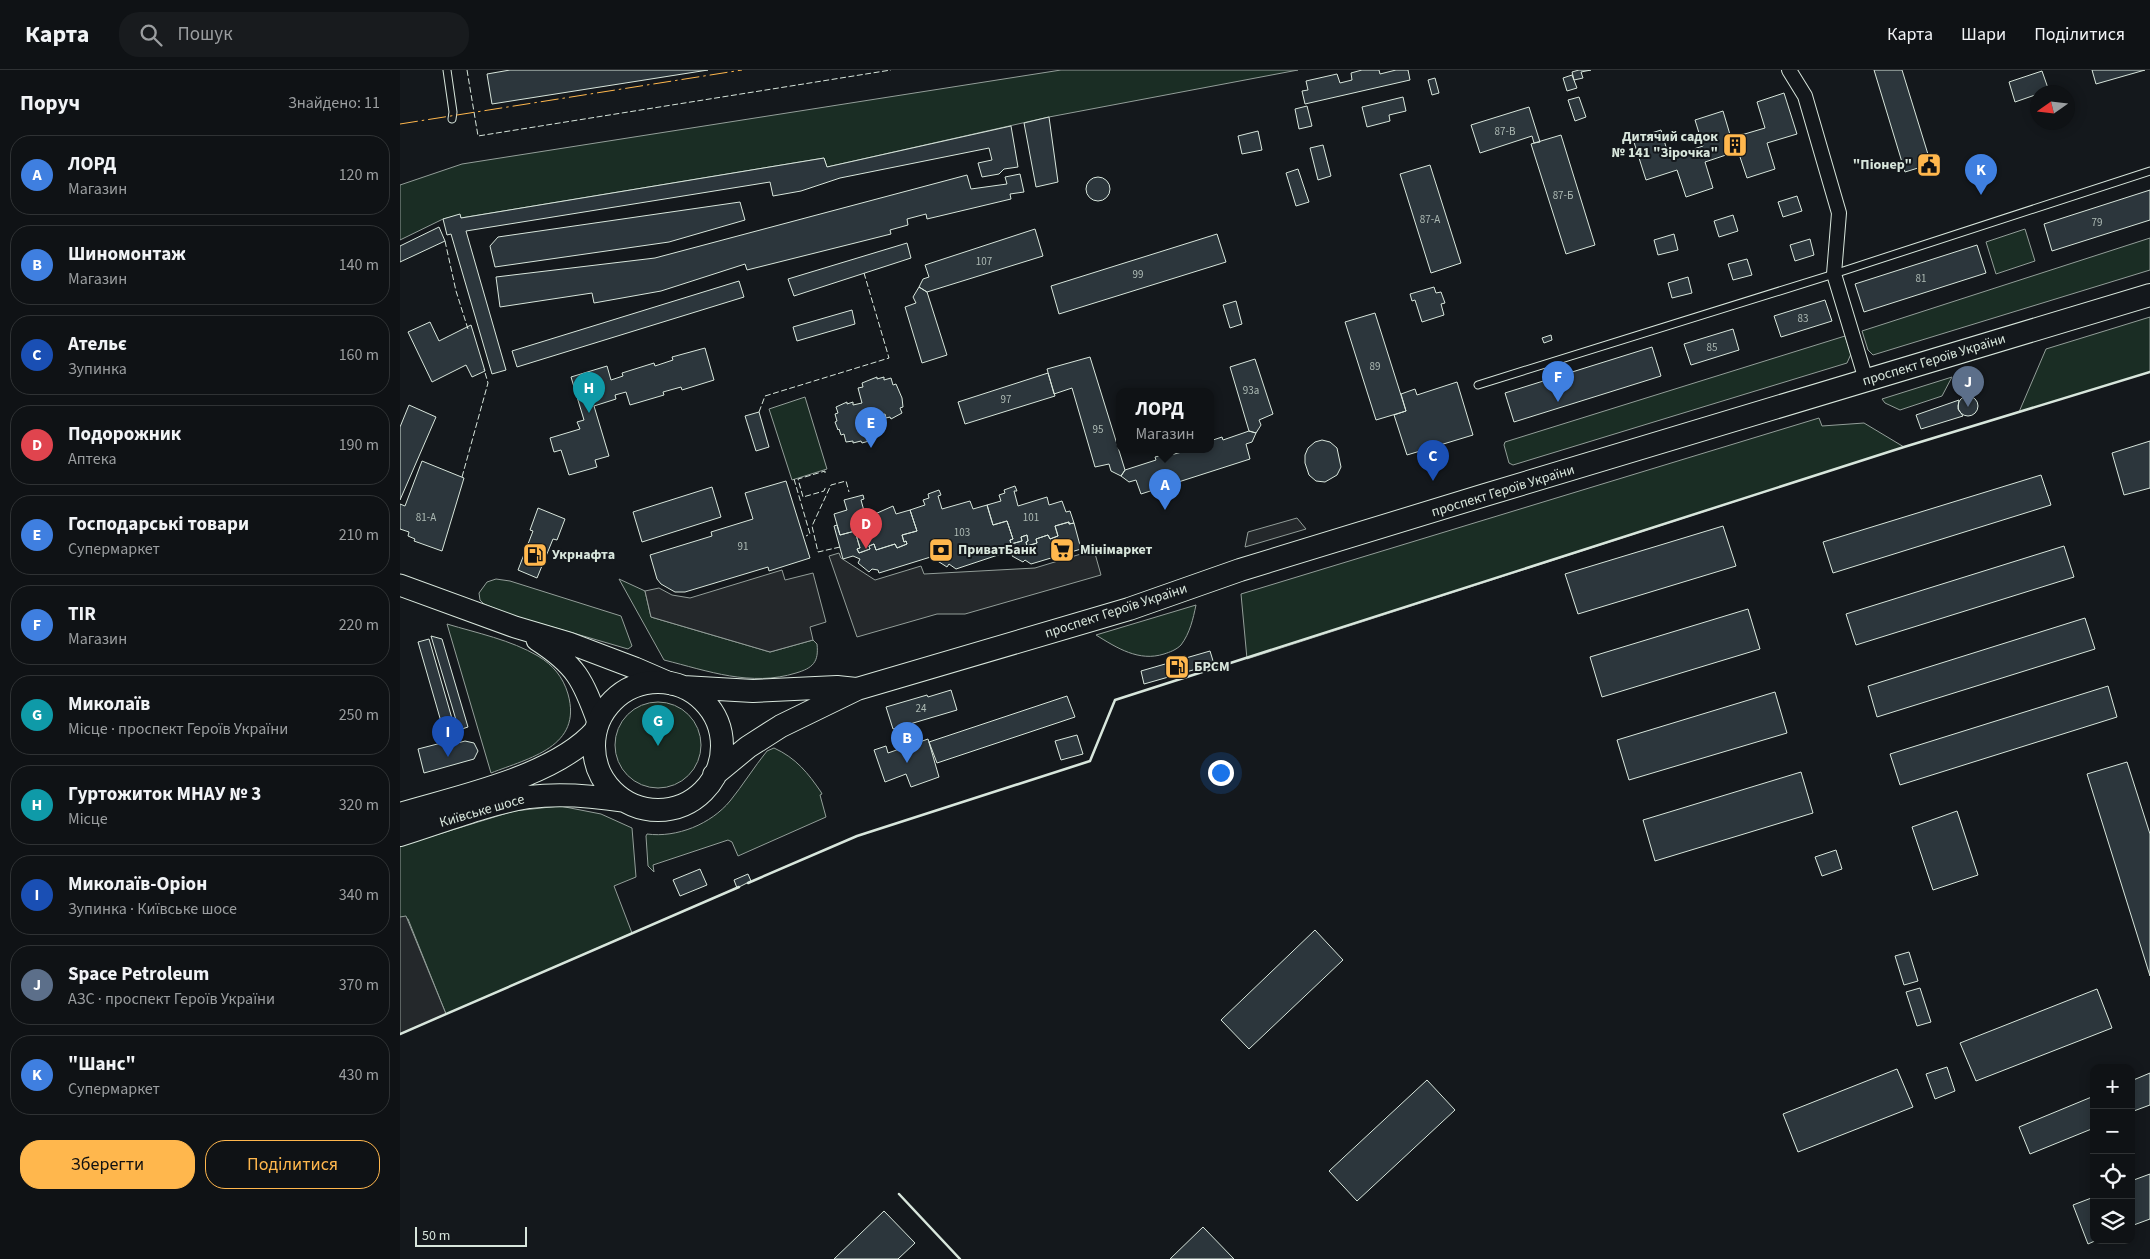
<!DOCTYPE html>
<html lang="uk">
<meta charset="utf-8">
<style>
:root{--surface:#0f1215;--page:#181b1e;--text:#f1f3f6;--muted:#9b9ea0;--line:#2f3234;--accent:#ffb74d}
body{margin:0;font-family:"Source Sans 3",sans-serif;background:var(--page);color:var(--text)}
.controls{position:absolute;right:15px;bottom:15px;display:grid;overflow:hidden;border-radius:10px;box-shadow:0 2px 12px #0003}
.controls button{width:45px;height:45px;display:grid;place-items:center;padding:0;border:0;border-bottom:1px solid var(--line);background:var(--surface);color:var(--text);font:25px sans-serif}
.compass{position:absolute;left:1630px;top:15px;width:45px;height:45px;border-radius:50%;background:var(--surface);box-shadow:0 2px 12px #0003;rotate:256deg}
.scale{position:absolute;left:15px;bottom:12px;width:112px;box-sizing:border-box;padding-left:5px;border:2px solid #d8e6dc;border-top:0;font-size:14px;line-height:18px;white-space:nowrap;color:#d8e6dc;-webkit-text-stroke:4px #14181c;paint-order:stroke}
.you{position:absolute;left:820px;top:702px;width:18px;height:18px;margin:-12px;border:4px solid #fff;border-radius:50%;background:#1a73e8;box-shadow:0 0 0 8px #1a73e833}
.badge{display:grid;place-items:center;width:32px;height:32px;border-radius:50%;background:var(--accent);color:#fff;font-size:16px;font-weight:700}
.pin{position:absolute;translate:-50% -41px;filter:drop-shadow(0 1px 2px #0008)}
.pin::after{content:'';position:absolute;top:26px;width:18px;height:15px;background:inherit;clip-path:polygon(0 0,100% 0,50% 100%)}
.popup{position:absolute;left:716px;top:318px;width:98px;height:65px;box-sizing:border-box;display:grid;place-content:center;border-radius:10px;background:var(--surface);filter:drop-shadow(0 1px 4px #0005);font-size:16px;white-space:nowrap;color:var(--muted)}
.popup b{font-size:19px;color:var(--text)}
.popup::after{content:'';position:absolute;left:50%;top:100%;margin-left:-10px;border:10px solid transparent;border-top-color:var(--surface)}
.list{margin:0;padding:0;list-style:none}
h2{display:flex;justify-content:space-between;align-items:center;height:65px;margin:0;padding:0 20px;font-size:21px}
h2 small{font-size:16px;font-weight:400;color:var(--muted)}
.list li{display:grid;grid-template-columns:32px 1fr auto;gap:15px;align-items:center;box-sizing:border-box;height:80px;margin:0 10px 10px;padding:0 10px;border:1px solid var(--line);border-radius:20px}
.list b{display:block;font-size:19px;white-space:nowrap}
.list p{margin:0;font-size:16px;white-space:nowrap;color:var(--muted)}
.list em{font-size:16px;font-style:normal;color:var(--muted)}
.actions{display:flex;gap:10px;padding:15px 20px}
.actions a{flex:1;padding:11px 0;border:1px solid var(--accent);border-radius:20px;text-align:center;font-size:18px;color:var(--accent)}
.actions .main{background:var(--accent);color:#111}
.icon{flex:none;width:28px;height:28px;fill:none;stroke:currentColor;stroke-width:2;stroke-linecap:round;stroke-linejoin:round}
.map{position:relative;flex:none;width:1750px;height:1189px;overflow:hidden}
header{display:flex;align-items:center;gap:30px;box-sizing:border-box;height:70px;padding:0 25px;background:var(--surface);border-bottom:1px solid var(--line)}
header strong{font-size:24px}
nav{display:flex;gap:28px;margin-inline-start:auto;font-size:18px}
.search{width:350px;height:45px;background:var(--page);display:flex;align-items:center;gap:12px;box-sizing:border-box;padding:0 18px;border-radius:20px;color:var(--muted);font-size:19px}
main{display:flex}
aside{flex:1;background:var(--surface)}
.map>svg:first-child{display:block}
</style>
<header>
<strong>Карта</strong>
<div class="search"><svg class="icon" aria-label="search" viewBox="0 0 24 24"><circle cx="10" cy="10" r="6"/><path d="M15 15l6 6"/></svg>Пошук</div>
<nav><a>Карта</a><a>Шари</a><a>Поділитися</a></nav>
</header>
<main>
<aside>
<h2>Поруч<small>Знайдено: 11</small></h2>
<ul class="list">
<li><span class="badge" style="background:#3f7fe0">A</span><div><b>ЛОРД</b><p>Магазин</p></div><em>120 m</em></li>
<li><span class="badge" style="background:#3f7fe0">B</span><div><b>Шиномонтаж</b><p>Магазин</p></div><em>140 m</em></li>
<li><span class="badge" style="background:#1a4fb4">C</span><div><b>Ательє</b><p>Зупинка</p></div><em>160 m</em></li>
<li><span class="badge" style="background:#e0444e">D</span><div><b>Подорожник</b><p>Аптека</p></div><em>190 m</em></li>
<li><span class="badge" style="background:#3f7fe0">E</span><div><b>Господарські товари</b><p>Супермаркет</p></div><em>210 m</em></li>
<li><span class="badge" style="background:#3f7fe0">F</span><div><b>TIR</b><p>Магазин</p></div><em>220 m</em></li>
<li><span class="badge" style="background:#0f9aa8">G</span><div><b>Миколаїв</b><p>Місце · проспект Героїв України</p></div><em>250 m</em></li>
<li><span class="badge" style="background:#0f9aa8">H</span><div><b>Гуртожиток МНАУ № 3</b><p>Місце</p></div><em>320 m</em></li>
<li><span class="badge" style="background:#1a4fb4">I</span><div><b>Миколаїв-Оріон</b><p>Зупинка · Київське шосе</p></div><em>340 m</em></li>
<li><span class="badge" style="background:#5c6f8a">J</span><div><b>Space Petroleum</b><p>АЗС · проспект Героїв України</p></div><em>370 m</em></li>
<li><span class="badge" style="background:#3f7fe0">K</span><div><b>&quot;Шанс&quot;</b><p>Супермаркет</p></div><em>430 m</em></li>
</ul>
<div class="actions"><a class="main">Зберегти</a><a>Поділитися</a></div>
</aside>
<div class="map">
<svg width="1750" height="1189" viewBox="0 0 1750 1189">
<rect width="100%" height="100%" fill="#14181c"/>
<path fill="#1a2d24" stroke="#939e99" d="M661,0H898L649,47L427,97L424,88L61,148L60,145L43,149L0,170V115L62,94Z
M1625,159L1635,191L1596,204L1586,172Z
M1750,168V200L1473,285L1468,280L1462,261Z
M1750,247V302L1619,342L1646,279Z
M1445,266L1451,284L1447,293L1113,395L1109,393L1104,375L1105,372Z
M1552,307L1542,326L1500,340L1485,333L1482,329Z
M405,327L427,399L392,410L369,339Z
M1419,348L1422,356L1464,353L1504,377L847,589L841,524Z
M96,509L110,511L221,546L232,576L228,579L111,545L84,534L80,530L79,523L87,512Z
M219,509L245,521L251,547L370,582L413,570L417,574C419,592 413,598 396,603C351,617 308,601 264,590Z
M796,535C793,549 790,563 781,575C776,580 770,582 764,584C739,592 717,578 696,565Z
M47,554C77,563 111,570 138,586C153,595 163,607 168,624C183,677 129,688 91,703Z
M215 675a43 43 0 1 1 86 0a43 43 0 1 1-86 0Z
M374,678C396,688 408,703 421,722L422,724L420,725L426,747L338,786L332,772L328,770L253,795L254,802L248,796L246,766L247,764C277,768 311,754 330,731C343,715 354,697 367,681Z
M160,736L201,744L232,758L236,807L214,816L232,863L46,944L8,849L0,847V776L114,741Z"/>
<path fill="#24282b" stroke="#939e99" d="M897,448L906,459L845,477L848,462Z
M694,480L701,505L565,544H537L457,567L429,486L439,483L441,488L475,510L521,496L524,504L635,498Z
M382,500L385,510L413,503L426,552L410,557L413,570L370,582L251,547L245,521L259,518L272,525L290,528Z
M6,846L46,944L0,964V847Z"/>
<path fill="#2c363c" stroke="#d8e6dc" d="M110,0H308L92,34L87,4Z
M962,0H979L980,4L996,0H1008L1010,10L905,34L902,21L908,20L906,11L937,4L940,13L952,10L951,3Z
M1179,0H1191L1181,2L1183,8L1174,10L1172,2Z
M1474,0H1502L1531,94L1505,102Z
M1692,0H1745L1696,14Z
M1642,1L1649,21L1638,22V24L1615,32L1609,12Z
M1172,5L1177,18L1167,21L1163,8Z
M1035,8L1039,23L1032,25L1028,10Z
M1384,23L1397,64L1367,73L1375,99L1347,108L1338,81L1305,92L1313,118L1286,127L1277,100L1246,110L1233,69L1261,60L1269,87L1303,76L1295,50L1323,41L1331,68L1365,58L1357,32Z
M1003,27L1006,41L989,45L990,51L967,57L962,37Z
M1179,27L1186,47L1175,51L1168,30Z
M907,36L912,56L899,59L895,39Z
M1129,37L1140,72L1134,73L1132,66L1080,83L1071,55Z
M649,47L658,112L636,117L624,53Z
M611,56L618,97L604,99L599,104L582,107L578,93L592,90L589,78L440,108L401,121L373,126L370,112L66,161L106,300L92,304L51,164L47,165L43,149L60,144L61,148L424,88L427,97Z
M858,61L862,80L842,84L838,66Z
M1161,65L1195,175L1166,184L1131,74Z
M923,75L931,106L918,110L910,78Z
M1030,95L1061,193L1031,203L1000,104Z
M898,99L909,132L896,136L886,103Z
M620,104L624,122L610,124L611,129L527,149L526,144L507,149L508,155L490,160L491,164L347,200L345,194L261,221L194,233L192,223L100,237L96,207L255,188L567,105L571,119L607,114L605,107Z
M686 119a12 12 0 1 1 24 0a12 12 0 1 1-24 0Z
M1750,120V150L1652,181L1644,154Z
M1397,126L1402,141L1383,147L1378,132Z
M340,132L345,150L269,172L95,197L90,176L98,167Z
M1333,145L1338,161L1319,167L1314,151Z
M39,157L45,171L0,192V176Z
M635,159L643,186L527,222L519,217L523,209L529,207L525,195Z
M817,164L826,192L659,244L651,216Z
M1274,164L1278,180L1258,185L1254,170Z
M1410,169L1414,185L1395,191L1390,175Z
M507,173L511,188L394,226L388,209Z
M1577,175L1586,203L1464,242L1455,214Z
M1347,189L1352,205L1333,210L1328,194Z
M1288,207L1292,223L1272,228L1268,213Z
M339,211L344,227L117,297L112,281Z
M519,217L527,222L547,285L522,293L505,237L516,233L513,227Z
M1034,217L1036,223L1041,222L1045,233L1041,234L1044,245L1022,252L1015,230L1012,231L1010,224Z
M1425,230L1432,251L1381,267L1374,246Z
M836,231L842,254L830,258L823,235Z
M452,240L455,254L397,271L393,257Z
M975,243L1006,341L976,350L945,252Z
M30,252L39,271L71,255L85,301L72,307L66,295L32,312L8,262Z
M1333,259L1339,280L1291,295L1284,274Z
M1151,265L1152,270L1144,273L1142,268Z
M1252,277L1261,306L1114,352L1105,323Z
M305,278L314,310L282,320L281,317L263,322L264,325L230,335L226,322L215,325L216,329L194,336L209,386L195,390L197,397L169,405L161,380L154,382L150,368L180,359L177,352L184,350L171,307L207,296L211,310L223,306L222,303L254,293L255,296L273,290L272,287Z
M690,287L725,400L721,406L711,401L709,394L695,397L672,318L654,324L647,299Z
M855,289L873,344L859,350L861,355L856,363L849,361L830,297Z
M648,303L655,326L565,354L558,332Z
M477,307V309L484,307V310L491,308L493,315L496,314L502,328L503,337L500,338L502,343L491,349L490,347L486,348L485,344L476,347L480,362L475,364L476,367L469,369V371L462,373L461,371L453,373V371L446,372L444,364L441,365L439,359L438,360L435,352L437,351L435,344L438,343L436,337L447,332V334L453,332V335L462,333L458,318L463,317L462,313Z
M1057,312L1073,365L1007,385L994,345L1006,341L1001,324L1015,319L1017,325Z
M1558 336a10 10 0 1 1 20 0a10 10 0 1 1-20 0Z
M1559,330L1558,339L1563,346L1521,359L1516,345Z
M9,335L36,347L0,430V357Z
M359,342L369,377L356,381L345,346Z
M849,361L856,363L852,372L846,374L850,389L741,424L736,410L729,412L721,406L725,400L756,390L755,387L767,384V386L793,379H810V371L822,367L823,370Z
M922,370L930,372L937,378L941,397L937,405L925,412L916,411L909,405L905,393V385L908,378L915,372Z
M1750,371V418L1724,425L1712,383Z
M22,391L64,408L42,481L14,471L15,469L8,466L9,462L0,459V434L5,436Z
M1641,405L1651,435L1433,503L1423,472Z
M386,411L410,488L369,501L368,497L285,522H275L261,514L257,509L250,485L312,466L311,462L353,449L345,423Z
M615,416L617,421H614L618,436L647,427L649,435L662,431L666,442L670,441L674,453L669,454V452L655,456L658,466L650,469L648,465L636,469L637,473L627,476L626,472L628,471L627,465L621,467L622,471L611,474L610,470L613,469L607,451L593,455L587,435L601,431L599,425L605,423L604,420Z
M312,417L321,447L242,472L233,442Z
M539,420L541,425L538,426L542,439L570,431L573,439L587,435L593,455L607,451L613,469L610,470L611,474L622,471L621,467L627,465L628,471L626,472L627,476L637,473L636,469L648,465L650,469L658,466L655,456L669,452V454L674,453L681,479L631,494L625,490L623,492L612,486L613,482L610,481L556,499L549,494L547,497L536,490L537,485L479,503L478,500L472,499L469,502L458,493L460,489L453,486L443,489L434,456L437,455L440,465L455,461L460,478L457,479L459,483L470,479L469,476L474,474L476,480L495,474L497,478L507,474L506,471L504,472L502,465L517,461L510,440L525,435L523,430L529,428L528,424Z
M463,425L464,429L461,430L466,448L493,436L496,444L510,440L517,461L502,465L504,472L506,471L507,474L497,478L495,474L476,480L474,474L469,476L470,479L459,483L457,479L460,478L455,461L440,465L434,444L447,440L444,430Z
M138,438L165,449L157,470L153,469L137,508L118,500L133,461L130,460Z
M1323,456L1336,496L1178,544L1165,504Z
M1664,476L1674,507L1456,575L1446,544Z
M1348,539L1360,579L1202,627L1190,587Z
M1685,548L1695,579L1477,647L1468,616Z
M31,566L42,569L68,657L59,660Z
M29,569L53,652L42,655L18,572Z
M810,581L814,594L744,614L741,601Z
M1708,616L1717,647L1500,715L1490,684Z
M551,620L557,640L493,659L486,637L527,625L528,627Z
M1375,622L1387,663L1229,710L1217,670Z
M667,626L675,647L537,693L529,672Z
M677,665L683,684L661,690L655,671Z
M528,669L539,707L511,717L506,704L485,712L474,680L486,676L488,683Z
M53,670L54,674L65,671L74,673L78,681L74,689L24,703L18,679Z
M1727,692L1750,764V906L1687,704Z
M1401,702L1413,743L1255,791L1243,750Z
M1557,741L1578,805L1533,820L1512,757Z
M1436,780L1442,799L1422,806L1415,787Z
M300,799L307,815L280,826L273,810Z
M348,804L351,811L337,818L334,810Z
M915,860L943,890L849,979L821,950Z
M1509,882L1518,911L1504,915L1495,886Z
M1520,918L1531,952L1517,956L1506,922Z
M1697,919L1712,958L1576,1011L1560,973Z
M1547,997L1555,1021L1535,1029L1526,1004Z
M1497,999L1513,1037L1398,1082L1383,1044Z
M1750,1003V1035L1731,1042V1011Z
M1027,1010L1055,1040L957,1131L929,1101Z
M1694,1026V1058L1630,1084L1619,1057Z
M1750,1104V1149L1731,1156V1111Z
M1694,1127V1170H1697L1688,1174L1673,1135Z
M484,1141L515,1173L498,1189H434Z
M803,1157L834,1189H770Z"/>
<g fill="none" stroke-linecap="round" stroke-linejoin="round">
<defs>
<path id="service" d="M47,0L53,42L52,49
M1078,315L1434,204L1750,101"/>
<path id="minor" d="M1389,0L1405,26L1439,143L1434,204L1466,310"/>
<path id="primary" d="M0,515L115,557L169,573L235,598L272,614
M137,570C176,595 183,610 198,652"/>
<path id="trunk" d="M194 676a64 64 0 1 1 128 0a64 64 0 1 1-128 0Z
M283,617L353,621L437,617L456,619
M314,705L348,677L381,656L457,619L729,539L840,500L1085,425L1750,225
M0,744C59,726 155,707 196,660
M0,765C42,752 86,734 129,727C161,723 194,726 225,731"/>
</defs>
<use href="#service" stroke="#d8e6dc" stroke-width="9"/>
<use href="#minor" stroke="#d8e6dc" stroke-width="16"/>
<use href="#primary" stroke="#d8e6dc" stroke-width="23"/>
<use href="#trunk" stroke="#d8e6dc" stroke-width="24"/>
<use href="#service" stroke="#14181c" stroke-width="7"/>
<use href="#minor" stroke="#14181c" stroke-width="14"/>
<use href="#primary" stroke="#14181c" stroke-width="21"/>
<use href="#trunk" stroke="#14181c" stroke-width="22"/>
<path stroke="#d8e6dc" stroke-width="1" stroke-dasharray="6 2.5" stroke-linecap="butt" d="M67,0L78,66L491,0
M45,171L56,221L68,259
M359,342L365,326L489,288L464,203
M425,403V401L398,409L403,427L424,421L426,416
M62,407L88,313L84,299
M394,409L410,464L406,466
M440,477L418,482L412,456L431,415L446,411L449,422"/>
<path stroke="#d8e6dc" stroke-width="2.5" d="M348,813L457,766L690,691L715,630L1504,377L1750,302
M0,964L339,817
M499,1124L560,1189"/>
<path stroke="#ffb74d" stroke-width="1" stroke-dasharray="18 4 2.5 4" stroke-linecap="butt" d="M0,54L342,0"/>
</g>
<defs>
<symbol id="building-square" viewBox="-11 -11 22 22"><rect x="-9" y="-9" width="18" height="18" rx="4" fill="#ffb74d" stroke="#14181c"/><path d="M-4-6H4V6H1V3H-1V6H-4ZM-2.5-4.3h1.7v1.8h-1.7ZM.8-4.3h1.7v1.8H.8ZM-2.5-1h1.7V.8h-1.7ZM.8-1h1.7V.8H.8Z" fill="#111"/></symbol>
<symbol id="civic-square" viewBox="-11 -11 22 22"><rect x="-9" y="-9" width="18" height="18" rx="4" fill="#ffb74d" stroke="#14181c"/><path d="M-.6-6.5H3V-4.5H.6V-3L4-1V1h2V6H-6V1h2V-1L-.6-3ZM-1.2 2.5V6h2.4V2.5Z" fill="#111"/></symbol>
<symbol id="bank-square" viewBox="-11 -11 22 22"><rect x="-9" y="-9" width="18" height="18" rx="4" fill="#ffb74d" stroke="#14181c"/><path d="M-6-4H6V4H-6ZM0-2.3a2.3 2.3 0 1 0 0 4.6a2.3 2.3 0 1 0 0-4.6Z" fill="#111"/></symbol>
<symbol id="supermarket-square" viewBox="-11 -11 22 22"><rect x="-9" y="-9" width="18" height="18" rx="4" fill="#ffb74d" stroke="#14181c"/><path d="M-6-5.5h2.5l.6 2H6L4.5 2H-2.5L-4.4-4H-6ZM-1.5 3.2a1.3 1.3 0 1 0 .1 0ZM3 3.2a1.3 1.3 0 1 0 .1 0Z" fill="#111"/></symbol>
<symbol id="fuel-square" viewBox="-11 -11 22 22"><rect x="-9" y="-9" width="18" height="18" rx="4" fill="#ffb74d" stroke="#14181c"/><path d="M-5.5-6h7V0h2V4h1.3V-2.5L3-4.5l.8-.8L6-3V5H2.5V1h-1V6h-7ZM-4.2-4.7v3.2H.2V-4.7Z" fill="#111"/></symbol>
</defs>
<g fill-rule="evenodd">
<use href="#building-square" x="1321" y="61" width="28" height="28"/>
<use href="#civic-square" x="1515" y="81" width="28" height="28"/>
<use href="#bank-square" x="527" y="466" width="28" height="28"/>
<use href="#supermarket-square" x="648" y="466" width="28" height="28"/>
<use href="#fuel-square" x="121" y="471" width="28" height="28"/>
<use href="#fuel-square" x="763" y="583" width="28" height="28"/>
</g>
<g text-anchor="middle" dominant-baseline="central" stroke-width="4" stroke-linejoin="round" paint-order="stroke">
<g font-size="11" fill="#adbab4">
<text x="1105" y="61">87-В</text>
<text x="1163" y="125">87-Б</text>
<text x="1030" y="149">87-А</text>
<text x="1697" y="152">79</text>
<text x="584" y="191">107</text>
<text x="738" y="204">99</text>
<text x="1521" y="208">81</text>
<text x="1403" y="248">83</text>
<text x="1312" y="277">85</text>
<text x="975" y="296">89</text>
<text x="851" y="320">93а</text>
<text x="606" y="329">97</text>
<text x="698" y="359">95</text>
<text x="26" y="447">81-А</text>
<text x="631" y="447">101</text>
<text x="562" y="462">103</text>
<text x="343" y="476">91</text>
<text x="521" y="638">24</text>
</g>
<g font-size="14" font-weight="bold" fill="#d8e6dc" stroke="#14181c" text-anchor="start">
<text x="1318" y="67" text-anchor="end">Дитячий садок<tspan x="1318" dy="16">№ 141 "Зірочка"</tspan></text>
<text x="1512" y="95" text-anchor="end">"Піонер"</text>
<text x="558" y="480">ПриватБанк</text>
<text x="680" y="480">Мінімаркет</text>
<text x="152" y="485">Укрнафта</text>
<text x="794" y="597">БРСМ</text>
</g>
<g font-size="14" fill="#d8e6dc" stroke="#14181c">
<text transform="translate(1534 290) rotate(-17)">проспект Героїв України</text>
<text transform="translate(1103 421) rotate(-17)">проспект Героїв України</text>
<text transform="translate(716 541) rotate(-18)">проспект Героїв України</text>
<text transform="translate(82 741) rotate(-16)">Київське шосе</text>
</g>
</g>
</svg>
<div class="controls">
<button>+</button>
<button>−</button>
<button><svg class="icon" aria-label="locate" viewBox="0 0 24 24"><circle cx="12" cy="12" r="6"/><path d="M12 2v4M12 18v4M2 12h4M18 12h4"/></svg></button>
<button><svg class="icon" aria-label="layers" viewBox="0 0 24 24"><path d="M12 4l9 5-9 5-9-5zM3 14l9 5 9-5"/></svg></button>
</div>
<svg class="compass" viewBox="-18 -18 36 36"><path d="M0-13l5 13h-10z" fill="#e53935"/><path d="M0 13l5-13h-10z" fill="#9b9ea0"/></svg>
<div class="scale">50 m</div>
<div class="you"></div>
<div class="pin badge" style="left:765px;top:440px;background:#3f7fe0">A</div>
<div class="popup"><b>ЛОРД</b>Магазин</div>
<div class="pin badge" style="left:507px;top:693px;background:#3f7fe0">B</div>
<div class="pin badge" style="left:1033px;top:411px;background:#1a4fb4">C</div>
<div class="pin badge" style="left:466px;top:479px;background:#e0444e">D</div>
<div class="pin badge" style="left:471px;top:378px;background:#3f7fe0">E</div>
<div class="pin badge" style="left:1158px;top:332px;background:#3f7fe0">F</div>
<div class="pin badge" style="left:258px;top:676px;background:#0f9aa8">G</div>
<div class="pin badge" style="left:189px;top:343px;background:#0f9aa8">H</div>
<div class="pin badge" style="left:48px;top:687px;background:#1a4fb4">I</div>
<div class="pin badge" style="left:1568px;top:337px;background:#5c6f8a">J</div>
<div class="pin badge" style="left:1581px;top:125px;background:#3f7fe0">K</div>
</div>
</main>
